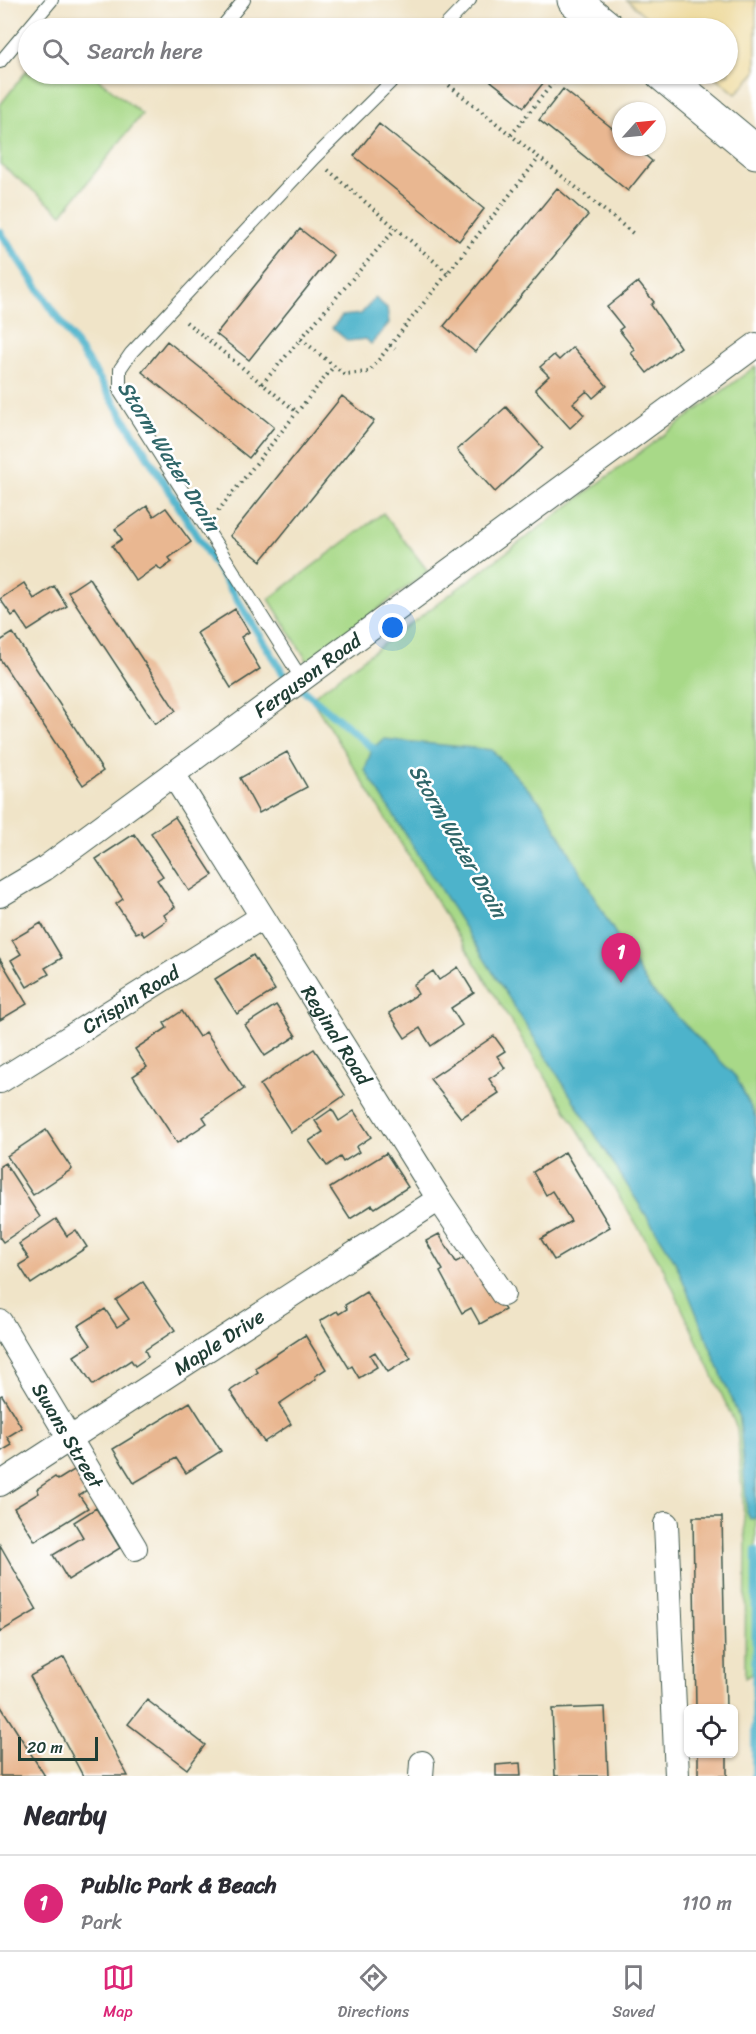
<!DOCTYPE html>
<style>
:root{--surface:#fff;--page:#f7f7f7;--text:#2b2b33;--muted:#7c7c81;--line:#e1e1e2;--accent:#db2777}
body{margin:0;font-family:Sriracha,sans-serif;background:var(--page);color:var(--text)}
.controls{position:absolute;right:18px;bottom:18px;display:grid;overflow:hidden;border-radius:9px;box-shadow:0 2px 4px #0004}
.controls button{width:54px;height:54px;display:grid;place-items:center;padding:0;border:0;border-bottom:2px solid var(--line);background:var(--surface);color:var(--text);font:30px sans-serif}
.compass{position:absolute;left:612px;top:102px;width:54px;height:54px;border-radius:50%;background:var(--surface);box-shadow:0 2px 4px #0004;rotate:63deg}
.scale{position:absolute;left:18px;bottom:15px;width:80px;box-sizing:border-box;padding-left:6px;border:3px solid #1f3d34;border-top:0;font-size:16px;line-height:21px;white-space:nowrap;color:#1f3d34;-webkit-text-stroke:4px #fff;paint-order:stroke}
.you{position:absolute;left:393px;top:628px;width:21px;height:21px;margin:-15px;border:4px solid #fff;border-radius:50%;background:#1a73e8;box-shadow:0 0 0 9px #1a73e833}
.badge{display:grid;place-items:center;width:39px;height:39px;border-radius:50%;background:var(--accent);color:#fff;font-size:20px;font-weight:700}
.pin{position:absolute;translate:-50% -50px;filter:drop-shadow(0 2px 3px #0008)}
.pin::after{content:'';position:absolute;top:32px;width:21px;height:18px;background:inherit;clip-path:polygon(0 0,100% 0,50% 100%)}
.list{margin:0;padding:0;list-style:none}
h2{display:flex;justify-content:space-between;align-items:center;height:78px;margin:0;padding:0 24px;font-size:26px}
h2 small{font-size:20px;font-weight:400;color:var(--muted)}
.list li{display:grid;grid-template-columns:39px 1fr auto;gap:18px;align-items:center;box-sizing:border-box;height:96px;padding:0 24px;border-top:2px solid var(--line)}
.list b{display:block;font-size:22px;white-space:nowrap}
.list p{margin:0;font-size:20px;white-space:nowrap;color:var(--muted)}
.list em{font-size:20px;font-style:normal;color:var(--muted)}
.icon{flex:none;width:33px;height:33px;fill:none;stroke:currentColor;stroke-width:2;stroke-linecap:round;stroke-linejoin:round}
.map{position:relative;flex:none;width:756px;height:1776px;overflow:hidden}
.search{position:absolute;background:var(--surface);box-shadow:0 2px 4px #0004;left:18px;right:18px;top:18px;height:66px;display:flex;align-items:center;gap:15px;box-sizing:border-box;padding:0 21px;border-radius:33px;color:var(--muted);font-size:22px}
.sheet{height:174px;background:var(--surface)}
nav{display:flex;justify-content:space-around;align-items:center;box-sizing:border-box;height:84px;border-top:2px solid var(--line);background:var(--surface);font-size:16px;color:var(--muted)}
nav a{display:grid;justify-items:center;gap:3px}
nav .on{color:var(--accent)}
.map>svg:first-child{display:block}
</style>
<div class="map">
<svg width="756" height="1776" viewBox="0 0 756 1776">
<rect width="100%" height="100%" fill="#fff"/>
<filter id="ink" filterUnits="userSpaceOnUse"><feTurbulence type="fractalNoise" baseFrequency=".0167" numOctaves="2"/><feDisplacementMap in="SourceGraphic" scale="12" xChannelSelector="R" yChannelSelector="G"/><feConvolveMatrix kernelMatrix="1 2 1 2 8 2 1 2 1" color-interpolation-filters="sRGB"/></filter>
<filter id="wash" filterUnits="userSpaceOnUse"><feTurbulence type="fractalNoise" baseFrequency=".008" numOctaves="4" result="noise"/><feDisplacementMap in="SourceGraphic" scale="24" xChannelSelector="R" yChannelSelector="G"/><feGaussianBlur stdDeviation="1.35" result="paint"/><feColorMatrix in="noise" values="0 0 0 0 0 0 0 0 0 0 0 0 0 0 0 0 0 1.4 0 .05"/><feComposite in="paint" operator="in"/></filter>
<g filter="url(#wash)">
<rect width="100%" height="100%" fill="#f0e4c8"/>
<path fill="#a8d988" stroke="#648b5e" stroke-width="1.5" d="M28,69V74H92L142,114L62,214L0,164V105Z
M756,366V1671L745,1678L746,1541L737,1428L663,1267L311,698Z
M383,513L428,571L308,662L269,599Z"/>
<path fill="#eeda9e" stroke="#868c69" stroke-width="1.5" d="M627,0H756V72L736,94L712,74H728V28H659Z"/>
<path fill="#4db3cb" stroke="#367880" stroke-width="1.5" d="M375,298L387,308L389,323L371,344L366,339L348,341L332,328L342,316L361,314Z
M383,739L492,750L543,805L609,923L650,989L736,1077L756,1118V1518L750,1519L747,1512L740,1420L675,1261L365,770L372,749Z"/>
<g fill="none" stroke-linecap="round" stroke-linejoin="round">
<path stroke="#4db3cb" stroke-width="8" d="M0,232L98,377L283,673L380,754
M755,1776L756,1551"/>
</g>
<g id="blocks">
<path fill="#e9b791" d="M482,74H544L548,77L524,107Z
M563,89L621,135V147H635L652,161L628,191L539,120Z
M379,124L484,209L459,241L354,156Z
M557,188L588,215L475,352L444,326Z
M300,229L333,255L249,360L216,334Z
M638,282L654,302L651,305L680,347L647,373L631,353L635,350L619,330L623,327L607,307Z
M167,341L274,427L249,458L142,372Z
M573,347L607,386L593,398L587,391L573,403L584,415L570,428L535,389L549,376L540,367L554,355L559,360Z
M342,396L374,421L261,561L230,536Z
M506,407L543,448L495,492L457,450Z
M147,506L154,516L166,508L191,542L169,558L172,562L161,570L157,566L136,581L112,546L122,539L115,529Z
M89,578L176,711L155,724L68,592Z
M24,583L34,599L54,586L67,606L28,631L16,613L12,616L0,599Z
M235,609L249,632L241,637L260,669L231,688L197,633Z
M13,633L103,771L83,785L0,659V641Z
M287,752L307,787L259,813L240,778Z
M175,817L213,875L189,891L151,833Z
M134,834L163,876L157,880L175,907L164,915L167,920L144,936L141,931L136,933L116,904L123,899L96,859Z
M41,923L62,958L45,968L49,974L27,987L11,960L21,954L12,940Z
M253,955L275,990L237,1014L215,979Z
M0,959L27,1004L0,1020Z
M458,967L474,993L451,1008L462,1025L431,1046L420,1028L405,1038L389,1013L418,994L413,985L433,971L439,980Z
M276,1005L296,1036L265,1056L245,1025Z
M182,1011L199,1037L206,1032L244,1089L203,1117L207,1123L177,1143L133,1076L147,1067L135,1049L167,1028L164,1023Z
M494,1036L505,1051L497,1056L505,1068L489,1079L499,1093L461,1118L430,1079Z
M314,1049L345,1095L291,1132L260,1085Z
M332,1109L339,1121L354,1111L371,1137L356,1147L359,1152L343,1162L340,1157L327,1166L309,1141L323,1132L315,1121Z
M46,1130L72,1169L33,1195L7,1156Z
M565,1152L610,1227L554,1260L541,1239L571,1221L552,1191L546,1195L533,1172Z
M386,1153L408,1187L375,1208L372,1205L350,1219L330,1188Z
M5,1163L40,1217L3,1242L0,1238V1166Z
M56,1219L67,1236L76,1230L87,1247L31,1284L19,1265L29,1259L19,1244Z
M439,1234L456,1262L471,1254L505,1310L480,1324L471,1308L462,1313L440,1272L443,1270L426,1241Z
M143,1282L175,1330L145,1350L148,1357L135,1366L131,1360L93,1385L74,1356L91,1345L78,1326L105,1309L117,1327L129,1319L116,1300Z
M366,1292L411,1358L388,1372L375,1352L370,1355L377,1367L359,1378L352,1366L349,1368L320,1321L337,1311L339,1314L347,1309L345,1305Z
M305,1335L326,1369L315,1376L316,1379L279,1404L291,1424L264,1442L230,1391L258,1372L255,1368Z
M2,1395L22,1428L7,1437L12,1445L0,1452V1396Z
M190,1402L221,1451L186,1473L176,1458L134,1483L113,1449Z
M82,1465L95,1485L79,1495L88,1508L35,1541L14,1508L39,1493L37,1489L55,1477L58,1480Z
M96,1508L120,1548L68,1580L53,1555L83,1537L74,1522Z
M693,1517H722L726,1708H696Z
M0,1545L37,1610L0,1632Z
M64,1657L128,1776H83L30,1676Z
M147,1700L205,1745L187,1769L128,1724Z
M0,1705L45,1776H0Z
M605,1707L608,1776H555L552,1709Z
M698,1754H727V1776H698Z
M520,1763L521,1776H496V1765Z"/>
</g>
</g>
<g filter="url(#ink)">
<use href="#blocks" fill-opacity="0" stroke="#3e564a" stroke-width="1.5"/>
<g fill="none" stroke-linecap="round" stroke-linejoin="round">
<defs>
<path id="lane" d="M221,28L244,0
M443,28L470,0
M0,62L52,0
M306,675L298,673L120,392V369L131,353L314,158L399,74"/>
<g id="street">
<path id="s1" d="M173,774L439,1199L503,1294"/>
<path id="s2" d="M0,895L44,869L756,345"/>
<path id="s3" d="M0,1081L262,917"/>
<path id="s4" d="M0,1322L135,1548"/>
<path id="s5" d="M0,1484L439,1199"/>
<path d="M666,1524L677,1776"/>
<path d="M421,1776L422,1763"/>
</g>
<path id="highway" d="M574,0L608,28
M662,74L756,152"/>
</defs>
<use href="#lane" stroke="#3e564a" stroke-width="14"/>
<use href="#street" stroke="#3e564a" stroke-width="26"/>
<use href="#highway" stroke="#3e564a" stroke-width="35"/>
<path stroke="#3e564a" stroke-width="4" stroke-dasharray="1.5 4.5" stroke-linecap="butt" d="M435,74L635,235
M511,135L560,74
M328,170L448,273
M186,322L297,412
M301,339L344,374L369,372L539,158
M390,345L395,349
M262,384L396,228
M218,511L334,366"/>
<use href="#lane" stroke="#fff" stroke-width="12"/>
<use href="#street" stroke="#fff" stroke-width="24"/>
<use href="#highway" stroke="#fff" stroke-width="33"/>
</g>
</g>
<g text-anchor="middle" dominant-baseline="central" stroke-width="5" stroke-linejoin="round" paint-order="stroke">
<g font-size="20" fill="#1f3d34" stroke="#fff">
<text stroke="none"><textPath href="#s2" startOffset="378">Ferguson Road</textPath></text>
<text stroke="none"><textPath href="#s3" startOffset="154">Crispin Road</textPath></text>
<text stroke="none"><textPath href="#s1" startOffset="308">Reginal Road</textPath></text>
<text stroke="none"><textPath href="#s5" startOffset="261">Maple Drive</textPath></text>
<text stroke="none"><textPath href="#s4" startOffset="132">Swans Street</textPath></text>
</g>
<g font-size="21" font-style="italic" fill="#2f6669" stroke="#fff">
<text transform="translate(169 456) rotate(58)">Storm Water Drain</text>
<text transform="translate(458 841) rotate(60)">Storm Water Drain</text>
</g>
</g>
</svg>
<div class="controls">
<button><svg class="icon" aria-label="locate" viewBox="0 0 24 24"><circle cx="12" cy="12" r="6"/><path d="M12 2v4M12 18v4M2 12h4M18 12h4"/></svg></button>
</div>
<svg class="compass" viewBox="-18 -18 36 36"><path d="M0-13l5 13h-10z" fill="#e53935"/><path d="M0 13l5-13h-10z" fill="#7c7c81"/></svg>
<div class="scale">20 m</div>
<div class="you"></div>
<div class="pin badge" style="left:621px;top:983px">1</div>
<div class="search"><svg class="icon" aria-label="search" viewBox="0 0 24 24"><circle cx="10" cy="10" r="6"/><path d="M15 15l6 6"/></svg>Search here</div>
</div>
<section class="sheet">
<h2>Nearby<small></small></h2>
<ul class="list">
<li><span class="badge">1</span><div><b>Public Park &amp; Beach</b><p>Park</p></div><em>110 m</em></li>
</ul>
</section>
<nav>
<a class="on"><svg class="icon" aria-label="map" viewBox="0 0 24 24"><path d="M3 6l6-2 6 2 6-2v14l-6 2-6-2-6 2zM9 4v14M15 6v14"/></svg>Map</a>
<a><svg class="icon" aria-label="directions" viewBox="0 0 24 24"><path d="M12 3l9 9-9 9-9-9zM9 14v-3h6M13 9l2 2-2 2"/></svg>Directions</a>
<a><svg class="icon" aria-label="saved" viewBox="0 0 24 24"><path d="M7 4h10v16l-5-4-5 4z"/></svg>Saved</a>
</nav>
